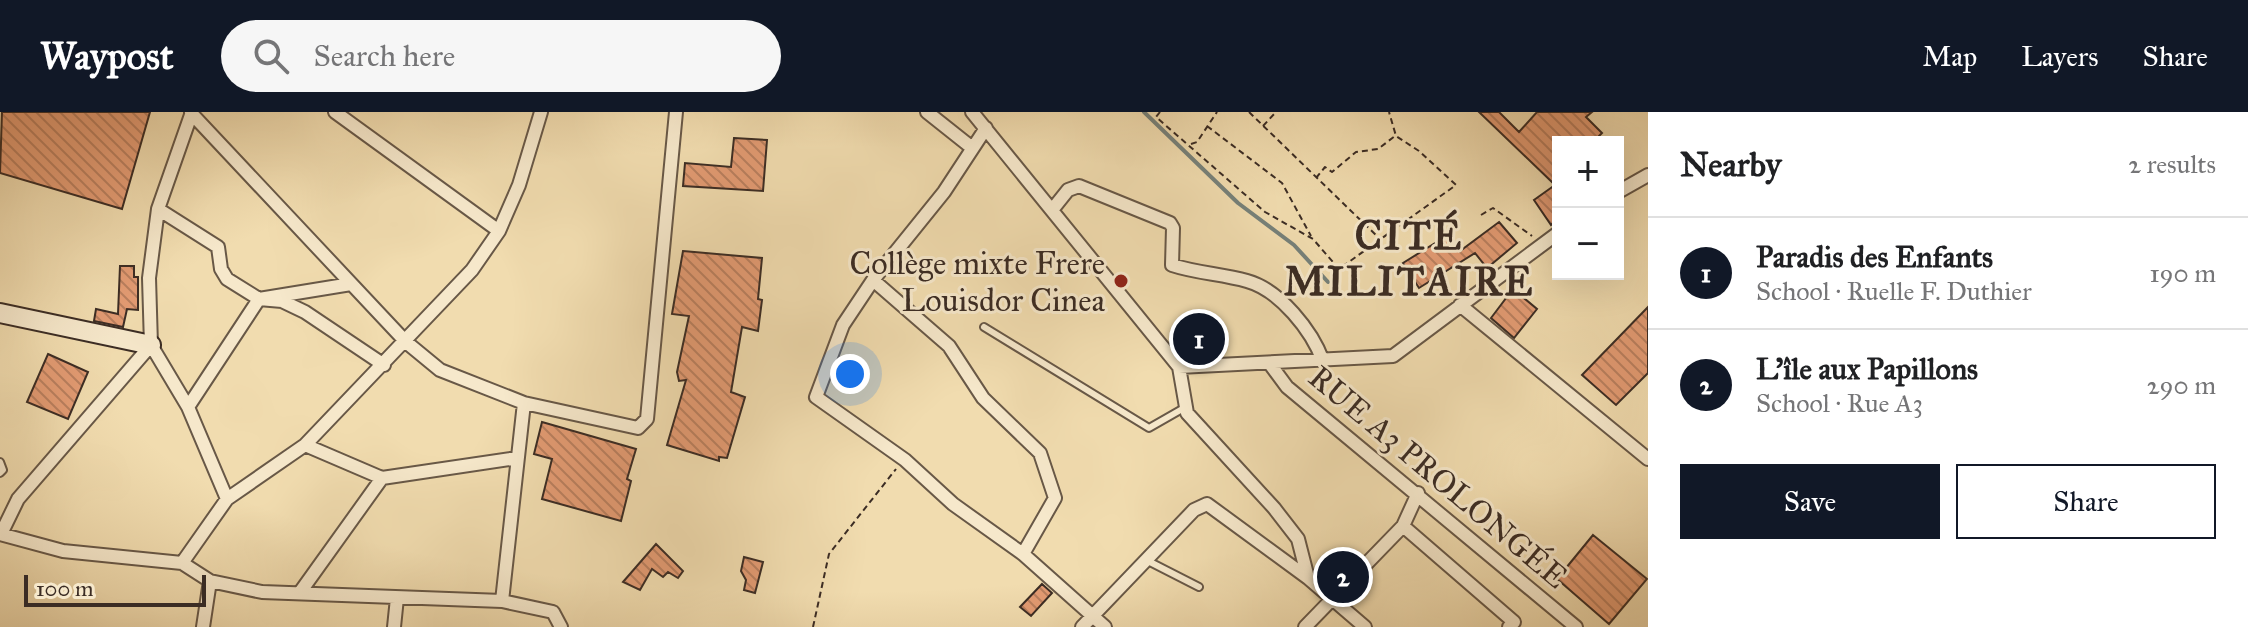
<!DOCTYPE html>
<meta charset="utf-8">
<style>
:root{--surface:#fff;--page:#f6f6f6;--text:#202124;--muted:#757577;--line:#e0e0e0;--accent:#111827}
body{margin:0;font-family:"IM FELL Great Primer",serif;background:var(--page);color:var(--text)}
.controls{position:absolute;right:24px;top:24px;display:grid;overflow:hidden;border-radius:0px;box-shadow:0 8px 32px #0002}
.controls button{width:72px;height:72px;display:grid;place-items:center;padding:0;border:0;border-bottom:2px solid var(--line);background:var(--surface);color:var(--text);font:40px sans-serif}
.scale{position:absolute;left:24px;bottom:20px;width:182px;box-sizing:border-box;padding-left:8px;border:4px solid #3b2c24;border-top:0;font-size:22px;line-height:28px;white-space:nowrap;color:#3b2c24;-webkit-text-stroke:6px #f6e8cb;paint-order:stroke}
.you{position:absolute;left:850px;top:262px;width:28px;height:28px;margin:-20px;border:6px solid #fff;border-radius:50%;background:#1a73e8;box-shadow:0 0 0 12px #1a73e833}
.badge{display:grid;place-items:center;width:52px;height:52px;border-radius:50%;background:var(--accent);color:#fff;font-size:26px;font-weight:700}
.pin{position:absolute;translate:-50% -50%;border:4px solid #fff;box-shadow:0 2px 8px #0006}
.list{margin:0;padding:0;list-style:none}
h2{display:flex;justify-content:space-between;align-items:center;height:104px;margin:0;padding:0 32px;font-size:34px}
h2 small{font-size:26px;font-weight:400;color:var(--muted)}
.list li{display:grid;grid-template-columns:52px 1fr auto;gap:24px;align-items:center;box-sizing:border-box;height:112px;padding:0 32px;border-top:2px solid var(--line)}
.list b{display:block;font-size:30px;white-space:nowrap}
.list p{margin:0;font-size:26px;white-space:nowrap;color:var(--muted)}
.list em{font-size:26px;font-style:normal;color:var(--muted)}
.actions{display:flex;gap:16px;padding:24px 32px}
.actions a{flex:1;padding:18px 0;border:2px solid var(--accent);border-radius:0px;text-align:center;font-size:28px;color:var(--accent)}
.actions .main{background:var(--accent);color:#fff}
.icon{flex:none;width:44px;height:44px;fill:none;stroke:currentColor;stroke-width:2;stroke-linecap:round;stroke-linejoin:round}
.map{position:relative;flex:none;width:1648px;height:515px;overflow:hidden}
header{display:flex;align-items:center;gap:48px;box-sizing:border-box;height:112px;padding:0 40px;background:var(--accent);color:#fff}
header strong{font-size:38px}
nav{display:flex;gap:44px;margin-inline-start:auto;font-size:28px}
.search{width:560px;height:72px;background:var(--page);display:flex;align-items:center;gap:20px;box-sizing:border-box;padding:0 28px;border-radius:44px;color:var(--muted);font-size:30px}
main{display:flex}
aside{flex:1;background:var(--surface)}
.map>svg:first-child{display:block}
</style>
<header>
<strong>Waypost</strong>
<div class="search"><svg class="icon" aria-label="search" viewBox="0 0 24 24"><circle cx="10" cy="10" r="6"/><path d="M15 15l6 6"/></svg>Search here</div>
<nav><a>Map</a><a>Layers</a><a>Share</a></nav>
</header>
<main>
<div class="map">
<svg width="1648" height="515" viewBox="0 0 1648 515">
<defs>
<pattern id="building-back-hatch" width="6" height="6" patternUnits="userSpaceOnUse" patternTransform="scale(2)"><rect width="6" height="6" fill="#e39b73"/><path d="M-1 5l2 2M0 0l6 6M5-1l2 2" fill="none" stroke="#b97f5e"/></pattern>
</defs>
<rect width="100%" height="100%" fill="#f1dcaf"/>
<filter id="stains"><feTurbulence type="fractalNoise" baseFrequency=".0025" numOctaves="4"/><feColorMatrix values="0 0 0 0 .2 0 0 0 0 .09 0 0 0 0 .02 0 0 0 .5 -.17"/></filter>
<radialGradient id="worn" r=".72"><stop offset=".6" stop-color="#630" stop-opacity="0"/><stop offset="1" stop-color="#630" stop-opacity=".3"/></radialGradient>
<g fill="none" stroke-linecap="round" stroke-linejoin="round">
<path stroke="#76817a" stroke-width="4" d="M1144,0L1238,91L1294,133L1328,170"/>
</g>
<path fill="url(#building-back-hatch)" stroke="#3b2c24" stroke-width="2" d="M2,0H150L122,97L0,61Z
M1479,0H1499L1519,20L1537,0H1592L1586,5L1602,21L1593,30H1558V107L1551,113L1534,88L1555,73Z
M734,26L767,28L763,79L683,74L685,51L731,55Z
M1499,110L1517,131L1487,156L1475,141L1419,176L1403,151L1448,123L1460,139Z
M683,139L762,146L758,187L762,188L758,219L742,215L731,280L745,285L727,346L719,345V349L667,333L686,268L679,269L677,260L689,204L672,202Z
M120,154H134V165H138V198L127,197L123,215L94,209L96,197L118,202Z
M1513,177L1537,197L1514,226L1491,206Z
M1648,195V261L1616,293L1582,263Z
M48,242L88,260L68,307L27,290Z
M542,310L636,337L627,367L631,369L621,409L542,387L552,347L534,342Z
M1593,423L1647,467L1609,512L1557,467Z
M656,432L683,459L678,466L668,460L663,465L652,457L640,478L623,470Z
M744,445L763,450L755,481L744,478L746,468L741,459Z
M1042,472L1052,481L1031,504L1020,495Z"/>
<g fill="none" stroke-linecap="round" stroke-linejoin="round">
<defs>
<path id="lane" d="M984,215L1149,316L1184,296
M0,350L3,358L0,361
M1148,449L1199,475"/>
<path id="street" d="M192,0L158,97L149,166L151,233L188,295L227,387
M335,0L499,119
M927,0L971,35
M972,0L1179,255L1393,244L1558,121
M191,1L406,230L440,258L524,291L638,316L647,307L676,0
M986,16L944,80L873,168L843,213L816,285L905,348L953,392L1023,442L1105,515
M1618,80L1648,63
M158,97L218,135L221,157L227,167L259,187L282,189L305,200L384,253
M1052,98L1068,78L1079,74L1170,111L1173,116L1172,153C1196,161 1222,162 1247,169C1280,178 1312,219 1323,249
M873,168L949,234L983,286L1040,341L1055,386L1023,442
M1460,193L1648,347
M1270,252L1287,275L1576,515
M1179,255L1187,301L1274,396L1298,427L1308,466L1365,515
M188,295L259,187L351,172
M305,333L382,366L517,346
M1403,414L1514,510L1509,515
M0,422L63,439L182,451L210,469L262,480L502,489L553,500L561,515
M1,422L18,387L151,233
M182,451L227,387L305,333L472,158L499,119L519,73L541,0
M301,479L382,366
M502,489L524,291
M203,515L210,469
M394,515L397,486
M1082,515L1194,398L1207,392L1308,466
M1305,515L1403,414L1418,381"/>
<path id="secondary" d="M0,201L151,233"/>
</defs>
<use href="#lane" stroke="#685847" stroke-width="10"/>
<use href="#street" stroke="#685847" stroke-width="16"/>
<use href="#secondary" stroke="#3b2c24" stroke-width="22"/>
<path stroke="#3b2c24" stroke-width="2" stroke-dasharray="6 4" stroke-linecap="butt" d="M1160,0L1156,5L1265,100L1313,127L1339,157L1456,73L1419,39L1396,24L1389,0
M1249,0L1380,127
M1207,14L1282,71L1311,124
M1263,14L1276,0
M1191,32L1197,30L1217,0
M1316,66L1325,55L1332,60L1356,40L1378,37L1395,24
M1481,103L1493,96L1532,124
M813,515L829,442L896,357"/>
<use href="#lane" stroke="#f6e8cb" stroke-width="6"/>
<use href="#street" stroke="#f6e8cb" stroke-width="12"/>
<use href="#secondary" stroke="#f6e8cb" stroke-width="18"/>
</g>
<circle fill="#8f2418" stroke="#f6e8cb" stroke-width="3" cx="1121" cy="169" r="8"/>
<g text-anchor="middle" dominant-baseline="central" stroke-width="6" stroke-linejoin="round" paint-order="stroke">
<g font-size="32" fill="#3b2c24" stroke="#f6e8cb" text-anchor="end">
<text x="1105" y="151">Collège mixte Frere<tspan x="1105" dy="37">Louisdor Cinea</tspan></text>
</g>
<g font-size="32" fill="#3b2c24" stroke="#f6e8cb">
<text transform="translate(1438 365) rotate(40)">RUE A3 PROLONGÉE</text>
</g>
<g font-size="40" font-weight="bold" letter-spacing="2" fill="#3b2c24" stroke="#f6e8cb">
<text x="1409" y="123">CITÉ<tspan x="1409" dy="46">MILITAIRE</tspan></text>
</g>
</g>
<rect width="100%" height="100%" filter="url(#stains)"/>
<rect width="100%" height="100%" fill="url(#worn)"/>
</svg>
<div class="controls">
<button>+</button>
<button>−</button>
</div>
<div class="scale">100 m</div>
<div class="you"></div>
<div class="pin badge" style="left:1199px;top:227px">1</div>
<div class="pin badge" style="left:1343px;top:465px">2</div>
</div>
<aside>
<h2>Nearby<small>2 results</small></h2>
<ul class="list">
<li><span class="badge">1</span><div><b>Paradis des Enfants</b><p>School · Ruelle F. Duthier</p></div><em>190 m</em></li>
<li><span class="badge">2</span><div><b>L'île aux Papillons</b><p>School · Rue A3</p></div><em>290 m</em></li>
</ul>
<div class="actions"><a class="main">Save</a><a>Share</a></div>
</aside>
</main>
